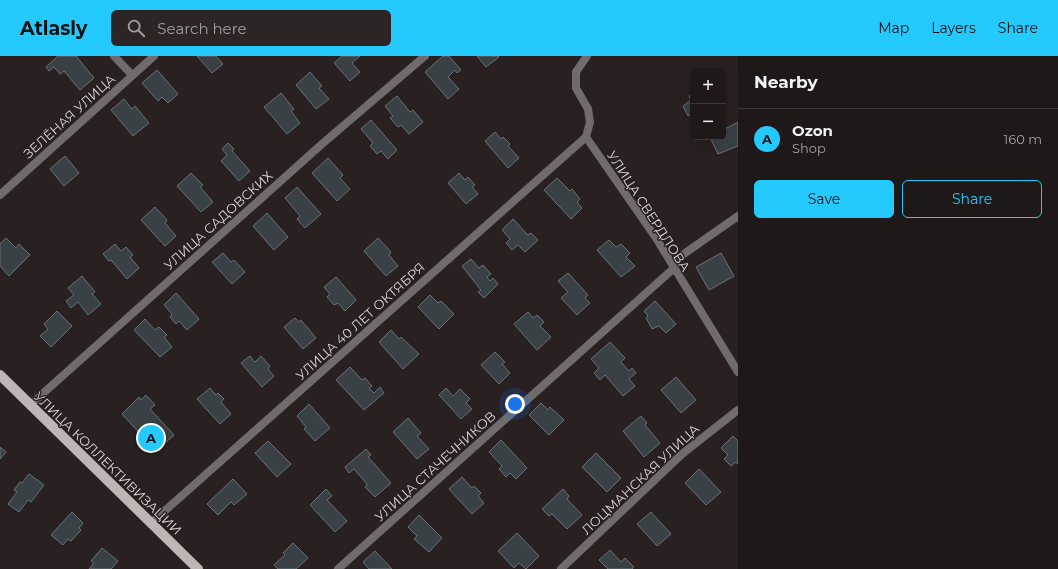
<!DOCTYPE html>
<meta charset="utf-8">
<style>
:root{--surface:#1e1819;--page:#2b2526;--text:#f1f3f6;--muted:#a1a0a2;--line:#3c3738;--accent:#24c9fe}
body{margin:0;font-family:Montserrat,sans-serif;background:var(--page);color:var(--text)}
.controls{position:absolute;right:12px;top:12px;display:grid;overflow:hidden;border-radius:6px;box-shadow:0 4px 16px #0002}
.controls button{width:36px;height:36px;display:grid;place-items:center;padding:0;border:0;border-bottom:1px solid var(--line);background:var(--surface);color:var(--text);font:20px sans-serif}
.you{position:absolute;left:515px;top:348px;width:14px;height:14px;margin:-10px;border:3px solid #fff;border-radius:50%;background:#1a73e8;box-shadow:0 0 0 6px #1a73e833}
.badge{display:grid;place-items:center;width:26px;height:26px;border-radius:50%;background:var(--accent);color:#111;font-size:13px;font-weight:700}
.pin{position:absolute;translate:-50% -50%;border:2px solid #fff;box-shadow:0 1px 4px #0006}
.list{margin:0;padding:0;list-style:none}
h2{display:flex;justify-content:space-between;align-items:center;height:52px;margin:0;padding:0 16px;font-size:17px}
h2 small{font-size:13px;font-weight:400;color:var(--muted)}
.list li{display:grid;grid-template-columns:26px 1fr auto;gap:12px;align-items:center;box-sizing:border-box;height:60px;padding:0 16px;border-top:1px solid var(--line)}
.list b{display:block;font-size:15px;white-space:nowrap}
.list p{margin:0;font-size:13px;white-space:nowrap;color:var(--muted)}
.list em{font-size:13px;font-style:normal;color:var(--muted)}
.actions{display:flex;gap:8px;padding:12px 16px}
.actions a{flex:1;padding:9px 0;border:1px solid var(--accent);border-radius:6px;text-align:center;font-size:14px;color:var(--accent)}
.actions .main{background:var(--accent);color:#111}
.icon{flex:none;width:22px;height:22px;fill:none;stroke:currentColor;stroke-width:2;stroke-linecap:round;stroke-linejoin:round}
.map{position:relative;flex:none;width:738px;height:513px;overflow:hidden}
header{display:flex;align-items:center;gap:24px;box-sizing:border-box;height:56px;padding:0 20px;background:var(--accent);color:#111}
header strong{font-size:19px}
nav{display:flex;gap:22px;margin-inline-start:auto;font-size:14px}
.search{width:280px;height:36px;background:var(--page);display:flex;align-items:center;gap:10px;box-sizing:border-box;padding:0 14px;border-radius:6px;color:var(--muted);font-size:15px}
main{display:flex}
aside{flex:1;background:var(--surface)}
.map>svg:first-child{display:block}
</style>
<header>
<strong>Atlasly</strong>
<div class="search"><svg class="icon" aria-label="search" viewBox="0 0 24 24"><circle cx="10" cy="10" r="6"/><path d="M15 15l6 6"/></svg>Search here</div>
<nav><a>Map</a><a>Layers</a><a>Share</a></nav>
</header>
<main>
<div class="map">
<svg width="738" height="513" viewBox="0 0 738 513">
<rect width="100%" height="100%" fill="#282021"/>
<path fill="#394145" stroke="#697276" d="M58,0H76L94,22L80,34L64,15L60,18L54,11L49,15L46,11Z
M197,0H216L223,8L212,17Z
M342,0H360L352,7L360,16L350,25L334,7Z
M443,0H449L461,14L457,17L455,14L448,21L459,33L448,43L425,16Z
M477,0H498L499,1L486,11Z
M157,14L178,38L168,47L162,41L158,45L142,27Z
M310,16L322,30L319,32L329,43L316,53L296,29Z
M281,37L294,53L291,55L300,67L287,78L264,51Z
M693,38V57L688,60L683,50L691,44L689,40Z
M397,40L410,56L413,54L423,66L409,78L401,69L398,71L390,62L393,60L385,50Z
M124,43L132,53L135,50L149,67L133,80L111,54Z
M371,64L397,94L388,103L381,95L377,98L370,90L373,87L361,73Z
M738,66V90L718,98L710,81H723V74Z
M495,76L501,83L503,81L510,88L508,90L519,102L508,112L485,85Z
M228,87L234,93L232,95L250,115L239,125L221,105L227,99L222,93Z
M65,100L79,117L64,130L50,113Z
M328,102L343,119L340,122L350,133L337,145L312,117Z
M191,117L203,129L200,131L213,146L201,156L177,130Z
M459,117L465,124L468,121L475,129L472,131L478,138L466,148L448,127Z
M557,122L570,135L572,133L580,143L577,146L582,152L571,163L544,134Z
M297,131L321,158L305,172L297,163L300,160L285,142Z
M155,151L167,164L165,167L176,180L165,190L141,164Z
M267,157L288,181L274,194L253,170Z
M513,163L528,179L531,177L538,184L525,196L518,189L512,194L506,187L510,183L502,174Z
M6,182L16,192L19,188L30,199L9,220L0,210V188Z
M378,182L391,196L389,199L398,210L386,220L364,195Z
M609,184L616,191L621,188L630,197L626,201L635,210L621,221L597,194Z
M115,188L121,195L126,191L133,199L130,201L139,212L127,223L111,204L109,205L103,198Z
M223,197L231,206L234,204L245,216L232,228L212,206Z
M721,197L734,220L709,234L696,211Z
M471,203L479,212L483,209L491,218L487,221L490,225L493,222L498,228L484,242L478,236L481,234L462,210Z
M568,217L588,239L585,242L590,247L577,259L561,242L568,236L558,225Z
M82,220L95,236L92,238L101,248L88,259L78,246L71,252L66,245L74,239L68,232Z
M336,221L356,244L345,255L338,247L334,249L327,241L330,238L324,231Z
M176,237L199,263L187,274L179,265L176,268L170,261L172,258L164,249Z
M430,239L438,247L441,245L454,258L439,273L418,251Z
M655,245L676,268L666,277L659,270L652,273L646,262L648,260L644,255Z
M57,255L72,270L51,291L40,280L48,273L44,268Z
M528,256L533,262L537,259L544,266L540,270L551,281L537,294L514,268Z
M295,262L299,266L301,264L316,282L303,293L284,271Z
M145,263L155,274L159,271L167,279L164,281L172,291L160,301L134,274Z
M391,274L399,283L401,281L419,298L403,313L379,286Z
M610,286L625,302L621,306L629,315L632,312L636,317L629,323L635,330L623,340L605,319L600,324L594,317L599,312L591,303Z
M495,296L505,306L502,308L510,317L499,328L481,309Z
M250,300L255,306L261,300L270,310L268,313L274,320L262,331L241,307Z
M350,311L362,324L365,322L372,330L369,332L374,337L380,331L384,337L364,354L336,324Z
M676,321L696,344L681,357L661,334Z
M210,332L216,339L218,337L224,343L221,346L231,358L220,368L197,343Z
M446,332L453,340L460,333L470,343L466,347L472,353L461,363L439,339Z
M146,339L155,349L150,353L174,379L156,395L122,358L139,341L141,344Z
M541,347L548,354L550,351L564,364L549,379L529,359Z
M309,348L330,372L315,385L304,373L306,371L297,360Z
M641,360L647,367L645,369L660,387L644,401L623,375Z
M408,362L421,377L417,380L429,393L417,403L393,376Z
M733,380L738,385V408L736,406L731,410L724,403L728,399L721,392Z
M501,384L527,412L516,423L510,417L506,421L499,413L502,410L489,396Z
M268,385L291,408L277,421L255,397Z
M0,391L6,396L0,403Z
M366,393L371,399L368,401L391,427L375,441L365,431L367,428L354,413L349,417L345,411Z
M596,397L621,422L607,436L582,411Z
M699,413L721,436L706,449L685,427Z
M29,418L44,429L31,446L28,444L19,456L8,448L17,436L14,434L20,426L22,427Z
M462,421L472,432L474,430L481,437L478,440L484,447L472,458L449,433Z
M233,423L247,438L234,449L231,446L218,459L207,448Z
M326,433L332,440L327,444L347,465L335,476L310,449Z
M563,433L569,440L567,443L582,459L567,473L552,458L549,460L542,453Z
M72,456L83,467L79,472L81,474L71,485L68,483L63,489L51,479Z
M651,456L671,478L657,490L637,468Z
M419,459L442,482L429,496L414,483L417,480L408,471Z
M517,477L539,500L526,513L519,507L514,512L498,495Z
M293,487L308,502L296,513H278L274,509L285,499L283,497Z
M102,492L118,505L111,513H89L94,507L91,505Z
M610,494L621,506L625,502L634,511L632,513H608L599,504Z
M375,495L392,513H369L363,506Z"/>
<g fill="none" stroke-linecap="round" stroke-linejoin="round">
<path stroke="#706b6c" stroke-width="8" d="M673,213L678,202L738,160"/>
<path stroke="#706b6c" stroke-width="8" d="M114,0L132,19
M587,0L576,16V32L588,53L590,66L586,81L656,182L738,316
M0,139L154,0
M30,349L322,88L425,0
M151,467L586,81
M338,513L673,213
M561,513L682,398L738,354"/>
<path stroke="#beb5b5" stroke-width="10" d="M0,319L198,513"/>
</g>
<g text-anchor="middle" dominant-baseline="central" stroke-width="3" stroke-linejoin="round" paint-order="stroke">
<g font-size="13" fill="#ded8d9" stroke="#282021">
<text transform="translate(69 60) rotate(-42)">ЗЕЛЁНАЯ УЛИЦА</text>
<text transform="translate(649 155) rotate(57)">УЛИЦА СВЕРДЛОВА</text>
<text transform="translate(218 164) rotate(-42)">УЛИЦА САДОВСКИХ</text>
<text transform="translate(360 265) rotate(-42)">УЛИЦА 40 ЛЕТ ОКТЯБРЯ</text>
<text transform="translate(108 407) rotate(44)">УЛИЦА КОЛЛЕКТИВИЗАЦИИ</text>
<text transform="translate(435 410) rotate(-42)">УЛИЦА СТАЧЕЧНИКОВ</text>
<text transform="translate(640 423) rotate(-43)">ЛОЦМАНСКАЯ УЛИЦА</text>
</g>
</g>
</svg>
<div class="controls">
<button>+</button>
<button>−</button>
</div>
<div class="you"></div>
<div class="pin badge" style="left:151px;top:382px">A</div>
</div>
<aside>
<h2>Nearby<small></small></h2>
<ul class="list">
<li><span class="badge">A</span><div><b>Ozon</b><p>Shop</p></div><em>160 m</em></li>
</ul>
<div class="actions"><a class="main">Save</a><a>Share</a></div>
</aside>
</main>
